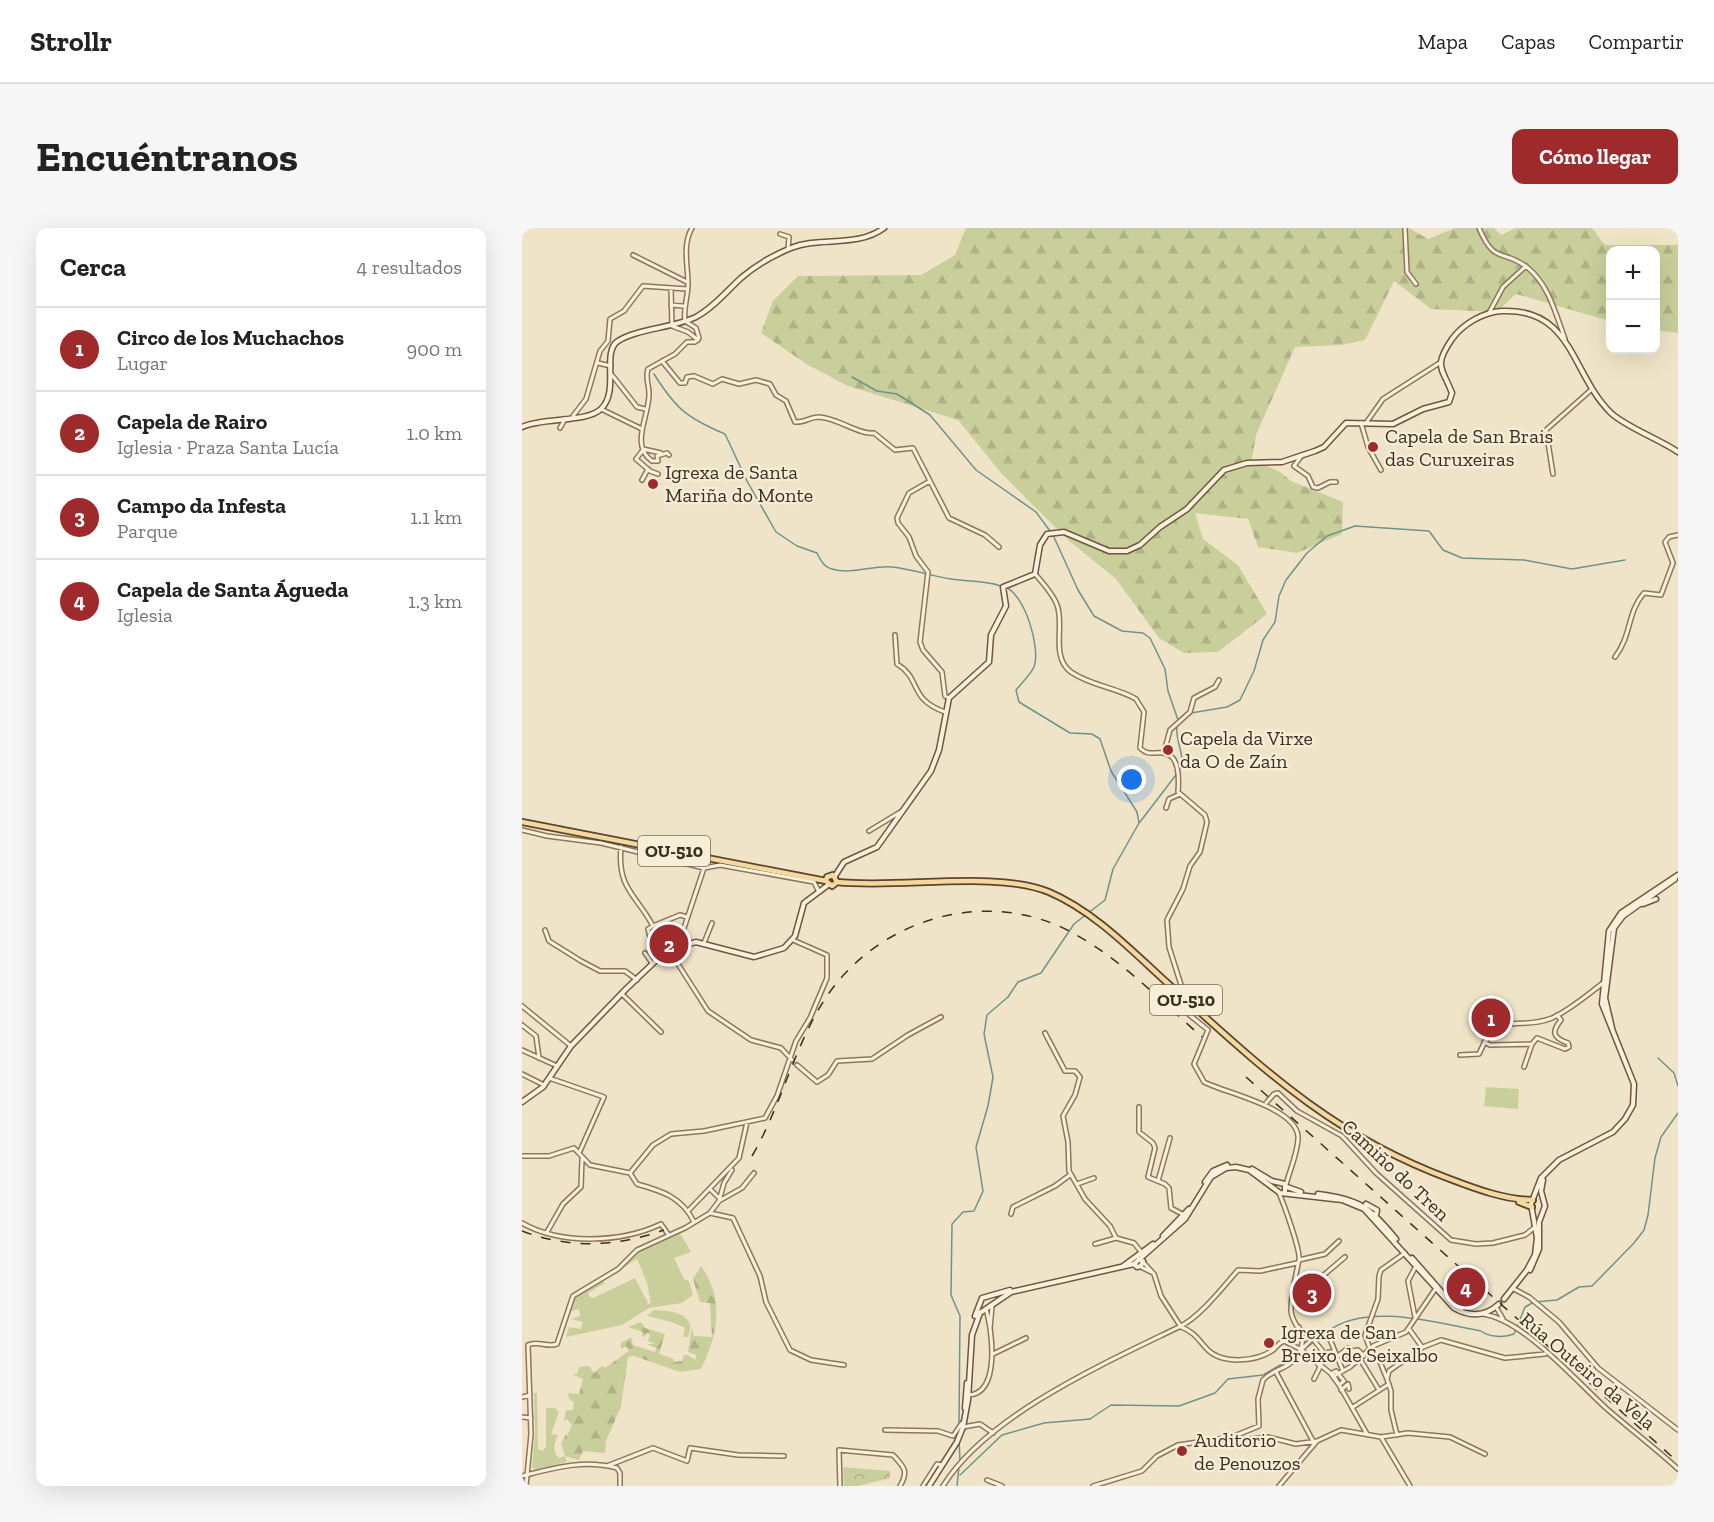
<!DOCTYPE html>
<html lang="es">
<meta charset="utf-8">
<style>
:root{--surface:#fff;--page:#f6f6f6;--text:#222;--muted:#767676;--line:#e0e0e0;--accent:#9e2a2b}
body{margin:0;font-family:"Zilla Slab",serif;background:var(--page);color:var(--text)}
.controls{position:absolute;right:18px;top:18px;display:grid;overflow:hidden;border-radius:12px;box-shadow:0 6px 24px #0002}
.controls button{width:54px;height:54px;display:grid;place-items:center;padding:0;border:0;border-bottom:2px solid var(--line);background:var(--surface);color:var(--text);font:30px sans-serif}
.you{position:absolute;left:610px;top:552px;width:21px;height:21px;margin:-15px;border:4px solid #fff;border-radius:50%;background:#1a73e8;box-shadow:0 0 0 9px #1a73e833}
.badge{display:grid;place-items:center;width:39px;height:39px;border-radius:50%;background:var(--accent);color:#fff;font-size:20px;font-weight:700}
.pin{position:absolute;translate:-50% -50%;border:3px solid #fff;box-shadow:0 2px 6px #0006}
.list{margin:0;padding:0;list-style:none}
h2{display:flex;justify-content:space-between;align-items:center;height:78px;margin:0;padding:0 24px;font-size:26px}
h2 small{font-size:20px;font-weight:400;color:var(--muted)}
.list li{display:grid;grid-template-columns:39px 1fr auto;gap:18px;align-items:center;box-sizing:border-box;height:84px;padding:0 24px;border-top:2px solid var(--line)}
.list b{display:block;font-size:22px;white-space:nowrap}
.list p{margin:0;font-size:20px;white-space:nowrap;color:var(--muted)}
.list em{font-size:20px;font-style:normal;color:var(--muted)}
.map{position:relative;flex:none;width:1156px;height:1258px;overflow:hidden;border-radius:12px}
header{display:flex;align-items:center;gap:36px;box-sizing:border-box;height:84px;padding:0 30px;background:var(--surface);border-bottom:2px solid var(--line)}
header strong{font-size:28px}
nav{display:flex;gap:33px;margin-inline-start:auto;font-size:21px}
.intro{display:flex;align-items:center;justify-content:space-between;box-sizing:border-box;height:144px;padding:0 36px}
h1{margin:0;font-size:42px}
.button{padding:15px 27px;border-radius:12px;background:var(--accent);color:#fff;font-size:21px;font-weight:700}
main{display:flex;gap:36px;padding:0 36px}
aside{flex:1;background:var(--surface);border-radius:12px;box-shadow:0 6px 24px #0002}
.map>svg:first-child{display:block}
</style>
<header>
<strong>Strollr</strong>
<nav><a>Mapa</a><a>Capas</a><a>Compartir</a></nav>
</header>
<div class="intro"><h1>Encuéntranos</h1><a class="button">Cómo llegar</a></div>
<main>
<aside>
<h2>Cerca<small>4 resultados</small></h2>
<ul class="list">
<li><span class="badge">1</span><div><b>Circo de los Muchachos</b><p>Lugar</p></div><em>900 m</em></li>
<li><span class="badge">2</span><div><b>Capela de Rairo</b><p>Iglesia · Praza Santa Lucía</p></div><em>1.0 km</em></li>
<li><span class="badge">3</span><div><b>Campo da Infesta</b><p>Parque</p></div><em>1.1 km</em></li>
<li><span class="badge">4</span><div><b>Capela de Santa Águeda</b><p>Iglesia</p></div><em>1.3 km</em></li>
</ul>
</aside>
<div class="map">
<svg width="1156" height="1258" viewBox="0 0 1156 1258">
<defs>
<pattern id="forest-firs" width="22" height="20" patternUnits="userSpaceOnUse" patternTransform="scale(1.5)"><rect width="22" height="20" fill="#c9cf9b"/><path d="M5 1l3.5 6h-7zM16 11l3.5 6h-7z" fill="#aeb285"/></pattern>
<pattern id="park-crowns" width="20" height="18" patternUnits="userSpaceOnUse" patternTransform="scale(1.5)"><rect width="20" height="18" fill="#c9cf9b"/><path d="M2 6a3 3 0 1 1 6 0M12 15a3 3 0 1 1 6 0" fill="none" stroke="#aeb285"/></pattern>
</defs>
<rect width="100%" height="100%" fill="#f0e4c8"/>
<path fill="#c9cf9b" d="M964,859L997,861L996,881L962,878Z
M158,1005L169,1024L152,1030L162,1051L167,1053L171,1067L160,1075L127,1080L100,1097L44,1109L47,1099L59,1101L61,1094L49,1091L58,1088L57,1081L47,1084L49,1073L79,1052L83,1055L66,1065L68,1069L71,1070L113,1050L126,1075L124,1077L129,1075L125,1055L115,1031L97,1043C114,1022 132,1014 158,1005Z
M132,1082C150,1083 176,1085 166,1109H161L163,1100L150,1094L125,1088Z
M12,1165H15L16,1221L21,1223L24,1218V1180H33L37,1184L29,1206L36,1207C32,1216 30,1223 37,1230L43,1228L45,1234L14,1242L10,1239L13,1204Z"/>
<path fill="url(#forest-firs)" d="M444,0H887L906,11L933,0H972L979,7L994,0H1070L1083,17H1156V105L1134,102V22H1088V93L994,66L974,84L909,81L872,53L843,112L819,117L773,119L734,207L730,231L758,244L769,253L821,274L820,306L775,325L736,319L726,291L673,285L681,311L716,337L745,386L696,424L662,425L637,410L594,351L546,312L480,246L436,192L326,158L286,137L239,105L251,73L276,48L399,47L433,27Z
M179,1038C202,1070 197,1105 179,1141L158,1144L112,1128L106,1129L99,1179L84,1213L83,1225L61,1223L57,1232L43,1228L39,1216L44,1206L45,1208L50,1197L45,1191L42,1194L44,1182H51L52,1174L47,1171L46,1165L57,1166L61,1151L50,1146H55L57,1139L67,1138L72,1145L80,1138L83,1140L107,1123L104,1118L99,1121V1115L108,1110L114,1111H110L111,1117L133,1124L134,1120L125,1116H133L126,1113L128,1106L125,1105L123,1109L120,1108L121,1104L106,1099L119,1094L123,1100L143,1106L137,1126L152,1131V1134L160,1133L162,1127H166L173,1132L174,1127L166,1124L170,1099L172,1108L190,1109L188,1075L178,1074L171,1051Z"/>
<path fill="url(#park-crowns)" d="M321,1239L368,1243V1250L336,1258H322Z"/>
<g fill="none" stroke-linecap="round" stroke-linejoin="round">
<path stroke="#6f938a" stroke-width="1.5" d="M132,146C154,181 165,190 203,206L225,253L254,304L275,318L295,325C299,333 302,339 310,341C329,347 351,337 370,339C390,341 409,348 429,351C446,354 462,352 479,358
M330,149L355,163L375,166L408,187L454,242L514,284L528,303
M531,307L556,362L572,388L600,403L621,405L628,410L643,441L646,463L656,492
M669,485L705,479L718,472L732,443L741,412L753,394L757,368L764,352L785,325L805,308L833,298L907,303L921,322L940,330L1002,332L1050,341L1103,332
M618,594L660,539C662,525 653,512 655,497
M1136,830L1152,845L1156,858
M806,1103C845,1074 915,1095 959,1103C967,1109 982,1110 992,1106L1003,1079L1012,1074L1035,1072L1057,1059L1070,1058L1112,1015L1122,1002L1126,987L1133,930L1139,909L1156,885
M780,1123L800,1108
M437,1197L438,1088L429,1067L430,996L441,984L452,983L461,963L454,919L466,878L471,849L462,806L465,787L486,769L496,754L519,745L552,696L583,672L591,641L617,595L615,584L589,543L578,511L570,506L548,505L497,474L494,462C500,455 508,447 512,439C519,421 503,366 483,359
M437,1211L438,1233
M438,1247L480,1207L522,1195L568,1191L589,1177L657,1178L693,1165L706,1151L741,1147L774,1128
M435,1258L437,1238"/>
<path stroke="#ccc0a6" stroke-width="3" stroke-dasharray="3 1.5" stroke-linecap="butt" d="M796,1131L807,1124"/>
<defs>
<path id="street" d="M883,0L885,44L894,56
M957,0C973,38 981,20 1006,40C1027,57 1034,87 1043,111
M258,6L267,9L266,21
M111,27L165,54
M149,60L150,98L166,104L176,112
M149,77L161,78
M967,85L981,59L1004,38
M140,133L158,155H163L165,149L172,148L191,156L200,151L217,156L234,152L248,156L254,167L264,173L273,194C282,195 288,189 297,189C316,190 337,207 352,205L373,222L391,220L427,290L463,307L477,319
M76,135L89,138
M90,147L115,179L123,181
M79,181L120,201
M51,188L64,171L78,123L86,113L88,91L102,83L121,58L165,61
M839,195L846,219L859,242
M844,195L861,171L919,134
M38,200L43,191
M121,221L139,225
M121,222L114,231L128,243L136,246
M147,227L145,225L135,228L136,233H130C107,217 128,187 127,165C127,157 123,150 126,141L153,126L165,114H173L177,110L174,100L163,93C161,80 166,69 166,56C166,37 160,17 170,0
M780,227L772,238L786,248L791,259L796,260L808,254H814
M1031,246L1024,202L1070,161
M120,252L126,241
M408,253L387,265L375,290L376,295L387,309L394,328L406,344L398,414L401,422L420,444L423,468L427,470
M513,346C520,354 531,366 535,377C543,396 528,429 549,444C569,458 594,459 614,471L622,484L618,520C626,528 631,524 641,525C658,526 657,552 656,564L683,587L685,594L678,624L668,638L661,661L645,692L647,719L660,760
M373,407L375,436C400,451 386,471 423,484
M1093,429C1110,407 1105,384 1122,365L1139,367L1151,335L1143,314L1147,309L1156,307
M642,524L648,502L668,484L672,470L693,459L697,452
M644,580L647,571L658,566
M0,602L25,608L79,615L182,640L198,637L292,654L297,664
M347,603L380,583
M99,619C95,661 114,666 131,698L126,701L128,709H134L137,714L148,719
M131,698L158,687L165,689
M143,699L170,715
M23,702L27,713L59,733L78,743H103L115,752
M182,715L190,695
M148,720L160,706L182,640
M153,721L154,733L186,783L229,812L259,820L270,832
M123,725L130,735
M100,766L139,804
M654,769V776L686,802L672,836L682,854C703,865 773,879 776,908C777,922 767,944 764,957
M0,778L49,818
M0,797L14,808L17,830
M523,805L543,843H553L558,849L553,867L541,888L546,914L547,943L563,971L588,998L594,1010L612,1015L620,1025
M962,814L968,817L1010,816
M0,822L35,838
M938,827L957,826C976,780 996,804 1030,790C1048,782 1065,767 1081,755
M275,837L295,854L306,847L315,833L350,831L386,807L419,789
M1002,839L1010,816L1015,810L1043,821L1047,819L1046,815C1031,810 1029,804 1039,792L1035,787
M0,846L22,857
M27,850L82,869L58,923
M752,866L756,865L775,883L820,908L854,945L929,1012L954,1016L971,1015L1003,1007L1013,999
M617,879V904L631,915L633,920L626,949L643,956L647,960L649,980L662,987
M0,928H27L52,920L68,937L108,945
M108,945L131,917L149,906L182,903L243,890L255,868L274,813L288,790L305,750V727L271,712
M108,945L115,956C140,963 160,969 172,994
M636,953L648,910
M555,956L572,950
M189,962L196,969
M197,973L202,955L210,942
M166,983L217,930L225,894
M188,985L211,990L238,1048L244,1074L268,1122L289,1132L322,1137
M489,986L491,979L533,958L548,947
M0,995C39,1017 99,1015 139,996L146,1006
M25,1004L41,976L59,959L60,931
M573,1016L594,1010
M777,1032L803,1026L817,1013
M621,1034L632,1046L639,1068L659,1099
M619,1039L629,1044
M992,1061L1007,1069L1037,1094L1076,1140L1156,1202
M770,1074L823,1029
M974,1079L981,1091
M961,1086C1002,1092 1054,1153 1085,1181C1108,1201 1133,1220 1156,1241
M893,1089L886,1053L894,1038
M659,1099C671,1103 676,1111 684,1120C699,1137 734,1134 751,1122C755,1119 756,1115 762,1113L778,1121L812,1148L845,1206
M468,1100L470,1079
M887,1101L900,1119
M791,1111L802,1125
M763,1113L777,1099
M850,1119L854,1128
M780,1121L792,1109L805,1104L821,1143
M848,1121L843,1107L856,1071L857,1048L859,1042L883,1025
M829,1123L826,1128L833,1135
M807,1124H813
M471,1126L504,1110
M816,1128L826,1120L830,1123L836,1122L842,1128
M838,1131L857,1162
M858,1134L865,1151
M814,1143L822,1153L817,1157L809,1146Z
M754,1144L791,1213
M812,1148L828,1139L851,1118L884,1104L914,1060
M792,1151L798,1139L796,1136L801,1134
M819,1162L826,1156L827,1161
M447,1167C479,1165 470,1101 464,1081
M0,1169L8,1167
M831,1179L867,1156
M0,1189L9,1190
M441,1199L458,1196L471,1205
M363,1202L416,1203L431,1208L440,1195
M875,1207L869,1182V1163L865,1151L867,1143L901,1119L919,1112L983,1130L1023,1126
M714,1209L728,1211L746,1209L774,1216L795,1213L819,1202L859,1209L886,1205L928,1209L963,1226
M859,1209L888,1258
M85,1238L131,1220L165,1233L168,1220L216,1227L262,1228
M0,1248C32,1240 61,1231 95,1240L98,1245V1258
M465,1252L480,1258
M4,1258L9,1206L6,1117C16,1112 25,1120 35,1116L51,1068L96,1041L115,1022L163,1000L188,985L197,973L220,960L232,945
M318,1258L317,1222L371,1227C382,1239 387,1243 378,1258
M401,1258L415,1236L420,1237
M421,1258C465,1187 583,1135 657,1099C678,1089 701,1059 716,1042L738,1043L775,1035
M571,1258L620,1243L635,1228L656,1217L710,1209L737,1198L736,1171L741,1152C754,1138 770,1143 779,1120C785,1103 769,1097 769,1082C769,1065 774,1047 777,1032C779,1023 761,974 757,965
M757,1258L795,1213"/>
<path id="secondary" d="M0,199C21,189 64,195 79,181C98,163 79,124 96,113C114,101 151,100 174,89C191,80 205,63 219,50C233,38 252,27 269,20C299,8 335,20 362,0
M313,648L322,634L355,619L409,543L417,522L427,470L467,434L469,407L484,378L481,359L513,346L518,317L525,306L542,304L587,323H605L618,317L638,299L665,281L702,242L725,235L760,234L793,223L802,219L824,195L871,196L901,181L927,174L930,165C920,139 911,139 930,111C941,96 961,84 980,83C1051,80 1049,146 1089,185C1104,199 1137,211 1156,224
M1121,676L1134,671
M1090,800L1083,770L1092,700L1101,688L1153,651
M0,874L21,859L49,818L104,761L144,723L174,714L232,729L262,720L273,708L282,675L306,657
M730,941L750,953L763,956V964
M683,954L691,943L705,937
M765,959L779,964
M796,966C837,971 848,979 874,1011
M844,976L855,982L854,987
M641,1008L667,981
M890,1030L925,1070L939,1081
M612,1036L615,1039L619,1038L621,1033L617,1031
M601,1038L631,1016
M1008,1042L1017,1021V994L1023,978L1019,963L1021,952
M982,1071L1005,1042L1013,1027L1015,1010L1009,976L1019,950L1037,932L1091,904L1103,891L1111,877L1112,856L1080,776L1087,703L1099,685L1156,647
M453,1088L460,1070L488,1062
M443,1180L445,1155
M407,1258L435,1214L441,1199L446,1172L450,1107L458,1085L489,1064L612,1036L663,991L689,949L704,940L714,939L727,942L758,965L820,972L842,981L932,1080C948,1089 963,1089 977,1076"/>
<path id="primary" d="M0,594L304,653
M304,653L310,658L315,654C376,661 474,642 527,664C571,683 606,719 641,751C736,836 806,906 928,951C954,961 984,972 1011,972
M304,653L305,649L311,647L315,654
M997,974L1010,979"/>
</defs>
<use href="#street" stroke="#8d765c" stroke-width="6"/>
<use href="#secondary" stroke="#6f573f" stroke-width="7"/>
<use href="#primary" stroke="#5b4430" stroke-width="8"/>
<use href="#street" stroke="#faf1dc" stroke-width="3"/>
<use href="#secondary" stroke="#faf1dc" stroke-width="4"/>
<use href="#primary" stroke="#f3d9a0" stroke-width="4.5"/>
<path stroke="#3d2e20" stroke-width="1.5" stroke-dasharray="10 10" stroke-linecap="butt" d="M724,849L1156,1234
M230,928C260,877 272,817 305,768C358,690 465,659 549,704C598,730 639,773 680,809
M0,1003C47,1021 95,1019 142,1002"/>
<defs>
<path id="street-bridge" d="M744,875L752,866"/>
</defs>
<use href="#street-bridge" stroke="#8d765c" stroke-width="6" stroke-linecap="butt"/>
<use href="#street-bridge" stroke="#faf1dc" stroke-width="3"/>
</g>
<g fill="#9e2a2b" stroke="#f7eed8" stroke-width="2">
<circle cx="851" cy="219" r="6"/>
<circle cx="131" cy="256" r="6"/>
<circle cx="646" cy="522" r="6"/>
<circle cx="747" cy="1115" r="6"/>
<circle cx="660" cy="1223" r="6"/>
</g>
<g text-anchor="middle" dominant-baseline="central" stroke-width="4.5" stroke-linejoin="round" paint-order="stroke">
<g fill="#f7eed8" stroke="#756857" stroke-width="1.5">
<rect x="116" y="608" width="72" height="30" rx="4.5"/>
<rect x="628" y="757" width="72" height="30" rx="4.5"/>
</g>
<g font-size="18" font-weight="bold" fill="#3d2e20">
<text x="152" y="623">OU-510</text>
<text x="664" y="772">OU-510</text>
</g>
<g font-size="20" fill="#3d2e20" stroke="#f7eed8" text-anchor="start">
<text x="863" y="208">Capela de San Brais<tspan x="863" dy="23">das Curuxeiras</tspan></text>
<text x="143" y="244">Igrexa de Santa<tspan x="143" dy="23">Mariña do Monte</tspan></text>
<text x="658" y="510">Capela da Virxe<tspan x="658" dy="23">da O de Zaín</tspan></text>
<text x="759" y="1104">Igrexa de San<tspan x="759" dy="23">Breixo de Seixalbo</tspan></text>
<text x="672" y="1212">Auditorio<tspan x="672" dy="23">de Penouzos</tspan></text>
</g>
<g font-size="20" fill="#3d2e20" stroke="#f7eed8">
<text transform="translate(874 942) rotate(43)">Camiño do Tren</text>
<text transform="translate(1066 1143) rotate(40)">Rúa Outeiro da Vela</text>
</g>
</g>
</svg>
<div class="controls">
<button>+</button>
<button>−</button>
</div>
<div class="you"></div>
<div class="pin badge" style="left:969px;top:790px">1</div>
<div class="pin badge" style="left:147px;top:716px">2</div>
<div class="pin badge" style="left:790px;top:1065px">3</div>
<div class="pin badge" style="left:944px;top:1059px">4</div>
</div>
</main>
